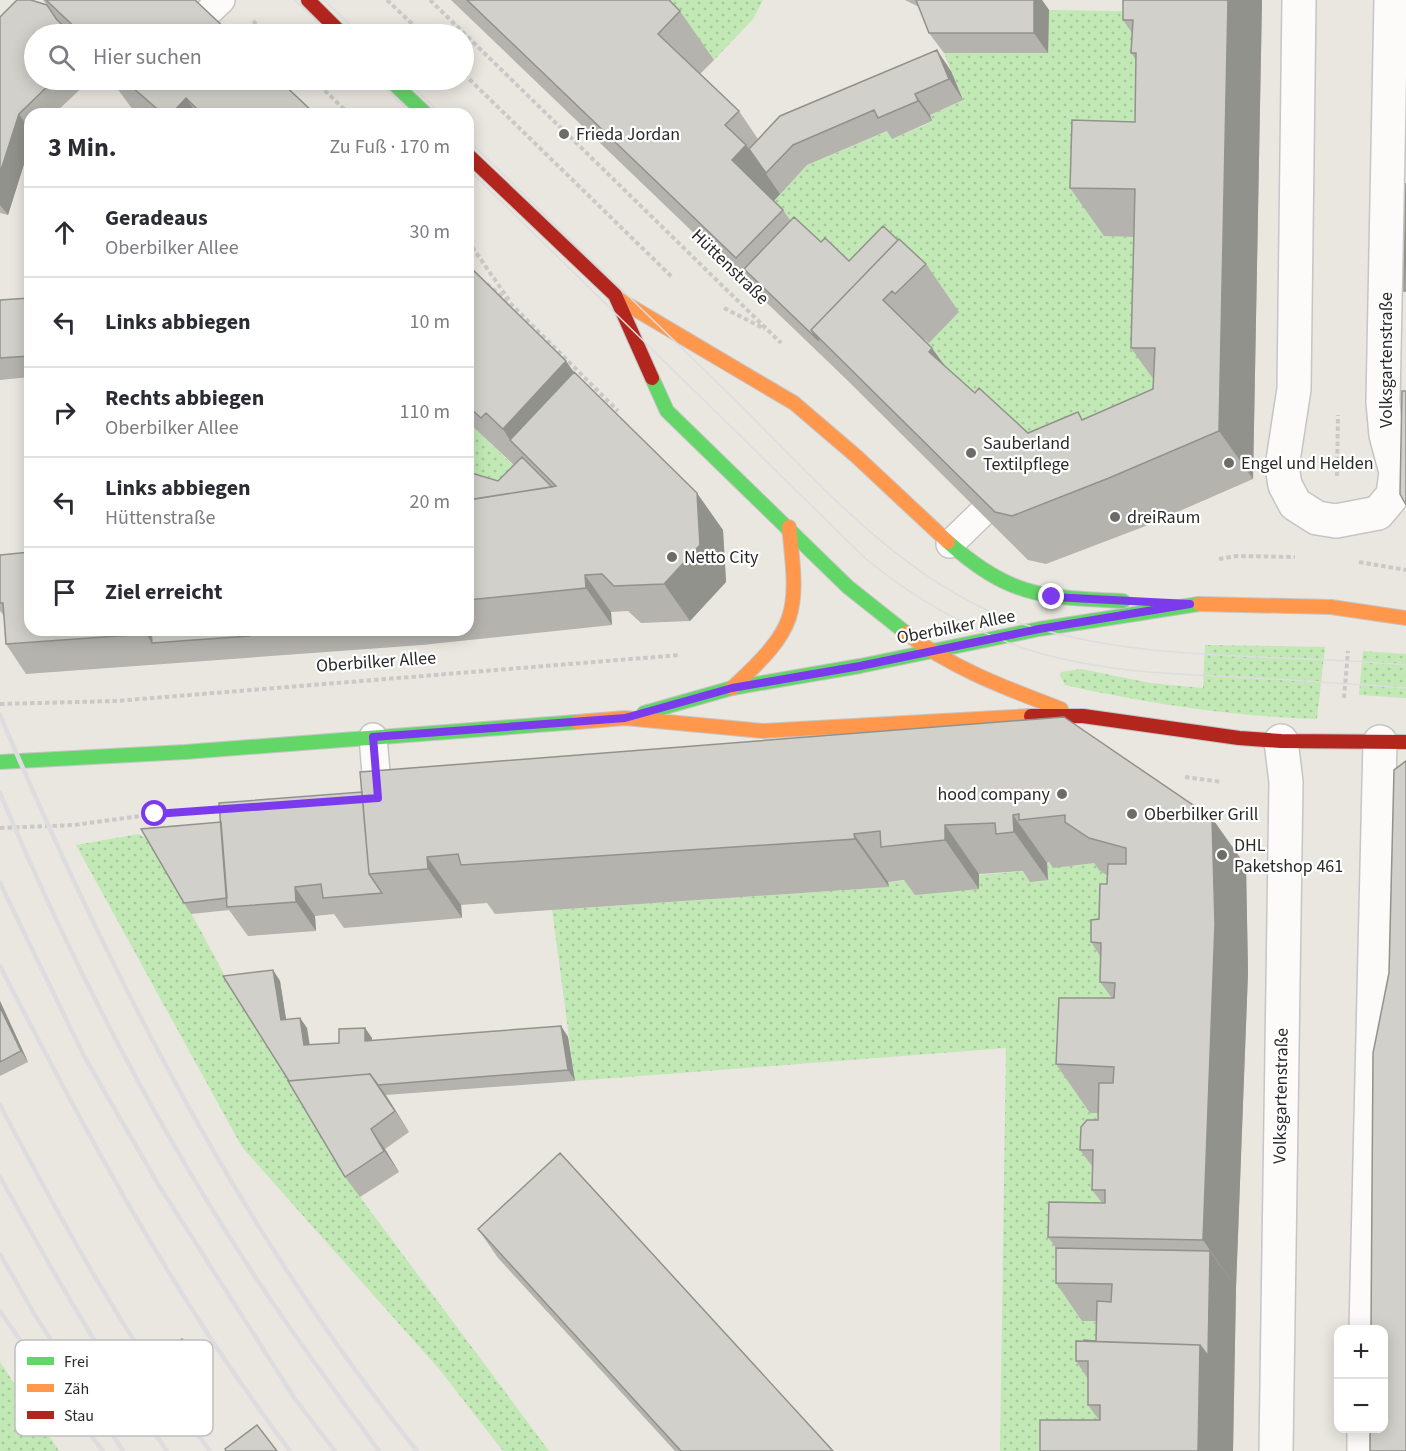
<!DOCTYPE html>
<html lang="de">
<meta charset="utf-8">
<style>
:root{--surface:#fff;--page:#f2f2f3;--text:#2b2b33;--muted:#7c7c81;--line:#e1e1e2}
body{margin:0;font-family:"Source Sans 3",sans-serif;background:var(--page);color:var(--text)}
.controls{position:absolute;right:18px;bottom:18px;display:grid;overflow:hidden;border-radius:12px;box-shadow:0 3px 15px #0003}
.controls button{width:54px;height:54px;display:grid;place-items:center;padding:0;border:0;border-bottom:2px solid var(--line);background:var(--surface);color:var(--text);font:30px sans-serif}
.stop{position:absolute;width:18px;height:18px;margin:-14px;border:4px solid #7c3aed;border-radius:50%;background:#fff}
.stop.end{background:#7c3aed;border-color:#fff;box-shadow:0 2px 6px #0008}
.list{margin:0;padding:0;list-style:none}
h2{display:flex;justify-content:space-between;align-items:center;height:78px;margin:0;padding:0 24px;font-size:26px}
h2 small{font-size:20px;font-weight:400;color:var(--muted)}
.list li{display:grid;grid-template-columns:39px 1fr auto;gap:18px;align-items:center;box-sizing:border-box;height:90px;padding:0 24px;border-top:2px solid var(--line)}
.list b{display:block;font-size:22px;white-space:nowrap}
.list p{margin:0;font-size:20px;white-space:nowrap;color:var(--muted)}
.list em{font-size:20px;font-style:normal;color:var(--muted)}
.icon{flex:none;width:33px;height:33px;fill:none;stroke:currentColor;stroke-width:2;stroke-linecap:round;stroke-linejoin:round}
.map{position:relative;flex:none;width:1406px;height:1451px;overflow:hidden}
.search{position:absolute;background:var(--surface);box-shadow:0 3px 15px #0003;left:24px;top:24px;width:450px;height:66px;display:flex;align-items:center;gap:15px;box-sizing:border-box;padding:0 21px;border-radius:33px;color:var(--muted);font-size:22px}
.panel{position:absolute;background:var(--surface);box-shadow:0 3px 15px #0003;left:24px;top:108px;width:450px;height:528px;border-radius:18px}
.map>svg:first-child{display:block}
</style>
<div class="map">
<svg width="1406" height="1451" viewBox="0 0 1406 1451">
<defs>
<pattern id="grass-dots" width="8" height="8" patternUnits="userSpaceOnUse" patternTransform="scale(1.5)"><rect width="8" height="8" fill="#c1e8b5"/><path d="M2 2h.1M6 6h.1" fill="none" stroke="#a6c79c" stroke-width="1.8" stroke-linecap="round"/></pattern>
</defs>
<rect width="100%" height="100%" fill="#e9e7df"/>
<path fill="url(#grass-dots)" d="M654,0H763L753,19L714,60Z
M1049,10L1168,12L1105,236L1169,237L1165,396L1062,482L917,349L925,339L929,342L959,312L875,298L766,209L807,165L888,131L892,139L932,122L930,115L963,100L944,53Z
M468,422L514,466L537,478L468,488Z
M1205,645L1325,647L1317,719C1231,716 1149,704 1065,685L1060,676L1061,672L1081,669L1150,683L1203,688Z
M1363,651L1406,654V698L1359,695Z
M138,834L149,840L171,876L231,987L360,1197L549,1451H503L440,1370L242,1147L76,845Z
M1047,863H1098L1122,886L1148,1115L1138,1321L1121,1451H1000L1006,1048L575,1081L552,910L888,887V882L1029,871L1048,880Z
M0,1362L59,1451H0Z"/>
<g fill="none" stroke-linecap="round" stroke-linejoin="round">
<defs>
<path id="lane" d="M200,20L221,0
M950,544L982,513
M373,737L379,808"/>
<path id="street" d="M1299,0L1294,389L1282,467L1285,485L1295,504L1317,518L1336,521L1378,513L1393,495L1396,472L1386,435L1383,402L1391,0
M1366,1330L1380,742
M1276,1451L1286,782L1281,741
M1364,1451V1428"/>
<path id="fast" d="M390,80L426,114
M652,378L667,411L848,587L906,633
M948,542C1011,598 1044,597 1123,601
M644,713L732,688L860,666L1039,629L1199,604
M0,762L185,752L577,722"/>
<path id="slow" d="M618,299L794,403L856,456L948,542
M1199,604L1331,607L1406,618
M906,633C951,668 1008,689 1061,709
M732,688C798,627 799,615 789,527
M577,722L625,718L763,731L1031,716"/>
<path id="jam" d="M308,0L342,34
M468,155L615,295L652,378
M1031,716H1083L1239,738L1281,741L1406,742"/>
</defs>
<use href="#lane" stroke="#c6c5c5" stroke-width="30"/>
<use href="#street" stroke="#c6c5c5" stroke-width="36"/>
<use href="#fast" stroke="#c6c5c5" stroke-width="16"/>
<use href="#slow" stroke="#c6c5c5" stroke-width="16"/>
<use href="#jam" stroke="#c6c5c5" stroke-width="16"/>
<path stroke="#cac9c8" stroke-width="4" stroke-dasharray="4.5 3" stroke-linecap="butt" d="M387,0L423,34
M430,0L781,343
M253,21L267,34
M464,74L673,278
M314,80L349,114
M468,241L509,300
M487,284L511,304L618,411
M724,308L765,329
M1337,476L1338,415
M1219,559L1237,556L1295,557
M1359,562L1406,570
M1344,698L1348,651
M0,704L116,701L680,655
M1185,777L1222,782
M0,828L74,825L155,814L222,809"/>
<use href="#lane" stroke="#fcfbfa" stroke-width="27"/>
<use href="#street" stroke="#fcfbfa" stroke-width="33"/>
<use href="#fast" stroke="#63d668" stroke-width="14"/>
<use href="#slow" stroke="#ff974d" stroke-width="14"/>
<use href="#jam" stroke="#b3261e" stroke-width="14"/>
<path stroke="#dddddf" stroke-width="1.5" d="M295,0L331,34
M324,0L360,34
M377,80L412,114
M406,80L441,114
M468,140C555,224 641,309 728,393C816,479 908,590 1029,626C1150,663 1281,653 1406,665
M468,169L866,559C914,598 965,628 1023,648C1092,671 1167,674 1238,677C1294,680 1350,684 1406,688"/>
<path stroke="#dddddf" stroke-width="4.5" d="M0,715C111,976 239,1229 417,1451
M0,793C67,953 147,1109 241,1255C284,1322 332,1387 379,1451
M0,883L84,1056L158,1184L295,1399L335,1451
M0,966C86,1133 176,1301 290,1451
M0,1105C63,1224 129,1343 210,1451
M0,1177C52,1270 105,1364 167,1451
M0,1254L35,1315L123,1451
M0,1311L55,1390L103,1451"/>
</g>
<path fill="#b4b3ae" d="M43,0H195L231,34H34V80H90L54,114H30V145L8,215L0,213V17L47,5Z
M451,0H669L680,11L714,60L700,74L739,111L758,139L951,71L963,100L930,115L932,121L892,139L887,131L807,165L774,201L783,210L790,220L849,261L898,240L926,264L959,312L929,343L925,339V340L947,368L975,393L1028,433L1083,419L1153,389L1154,380L1131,348L1134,237L1104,236L1070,188L1135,122L1136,60L1131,53L1132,33L1123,20V0H1262L1253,479L1143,527L1046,564L1028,560L845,378Z
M905,0H1042L1049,10L1048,53H944L929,33L919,7Z
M111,80H279L315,114H136Z
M468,265L574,372L723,530L726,582L690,621L641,623L628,611L611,612L612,625L422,645L26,674L6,644L4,616L0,611V555L30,630H468V472L498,481L514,465L468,422Z
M30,298V377L0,380V300Z
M1064,717L1246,866L1248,972L1236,1288L1233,1451L1099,1420L1088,1405V1379L1076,1361L1096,1341L1097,1321H1082L1056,1283V1248L1048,1237L1102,1203L1092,1190L1093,1167L1080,1150L1098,1120V1113H1090L1056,1064L1112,998L1100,982V956L1091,942L1099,919L1107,884L1108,876L1099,870L1094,863L1053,868L1049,862L1047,863L1048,880L1030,882L1023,871L979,874V889L915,895L904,880L888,882L889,887L495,914L487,903L461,905L462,918L344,928L334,914L315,916L316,931L248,936L229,910L191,914L184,903L221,822L362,792Z
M273,970L280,981L286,1020L300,1018L307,1028L310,1045L339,1043L365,1028L372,1038V1041L561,1026L568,1037L575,1081L386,1095L409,1132L385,1149L399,1172L360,1197L345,1177L289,1081Z
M0,1001L28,1062L0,1076Z
M478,1229L833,1451H675L498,1258Z
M182,1339L204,1371L190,1380L168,1348Z"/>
<path fill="#92928d" d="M1034,0H1042L1049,10L1048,53L1034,33Z
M1228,0H1262L1253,479L1219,431Z
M937,50L951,71L963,100L949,79Z
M915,94L930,115L932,121L918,101Z
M186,98L197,114H171Z
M19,114L30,130V145L8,215L0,205V173Z
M746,145L780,194L766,209L732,160Z
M932,348L966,396L929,352Z
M566,361L600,409L510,440L503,429Z
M697,493L723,530L726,582L690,621L664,584Z
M585,575L611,612L612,625L586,588Z
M145,630H164L152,643L146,634Z
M1013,815L1047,863L1048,880L1014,832Z
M1212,818L1246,866L1248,972L1236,1288L1203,1240Z
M945,825L979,874V889L945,840Z
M854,834L888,882L889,887L855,839Z
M427,857L461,905L462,918L428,869Z
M295,887L315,916L316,931L296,902Z
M273,970L280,981L288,1031L281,1020Z
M0,1001L28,1062L21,1051L0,1007Z
M300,1018L307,1028L311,1056L304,1045Z
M561,1026L568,1037L575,1081L568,1070Z
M365,1028L372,1038V1052L365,1041Z
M370,1074L385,1094L409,1132L395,1111Z
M371,1129L385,1149L399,1172L384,1151Z
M1210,1251L1236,1288L1233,1451H1198L1200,1345Z"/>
<path fill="#d1d0ca" stroke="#92928d" stroke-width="1.5" d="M17,0H31L47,5L57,20L73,34H34V80H54L19,114L0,173V17Z
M46,0H195L231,34H82Z
M467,0H669L680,11L658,34L739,111L725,125L746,145L732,160L783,210L736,258Z
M916,0H1034V33H929Z
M1123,0H1228L1219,431L1109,478L1012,516L995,512L811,330L899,239L926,264L895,294L892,291L883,300L932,348L929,352L975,393L979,388L1028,433L1078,412L1082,420L1153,389L1155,348H1131L1135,189L1070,188L1072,120L1135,122L1136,53H1131L1133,20H1123Z
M250,28L257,34H244Z
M937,50L949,79L915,94L918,101L878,118L874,110L793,145L766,173L749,149L780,116Z
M124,80H279L315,114H202L186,98L171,114H163Z
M1406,183V291H1404Z
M794,217L821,242L825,238L849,261L883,226L898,240L811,330L819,341L744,269Z
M468,265L566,361L503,429L486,413L481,418L468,406Z
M30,298V356L0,358V300Z
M574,372L697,493L700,545L664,584L614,586L602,574L585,575L586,588L468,600V500L556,486L510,440Z
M1402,391H1406V505L1400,494Z
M522,457L552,487L468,500V472L498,481Z
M30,552V630H145L146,634L6,644L3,603H0V555Z
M151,630H245L249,636L152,643Z
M1064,717L1212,818L1215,924L1203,1240L1048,1237L1049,1202L1105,1203V1190H1092L1093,1150H1080L1081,1127L1087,1120H1098L1099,1083H1113L1114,1067L1056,1064L1059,998H1114L1115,983L1100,982L1101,943L1091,942V920L1099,919L1100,884H1107L1108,864H1126V848L1089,838L1065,822V815L1019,820V814L1013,815L1014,832L996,834L995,823L945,825V840L881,847L880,831L854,834L855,839L461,865L458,854L427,857L428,869L369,874L360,772Z
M1406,761V1451H1370V1428H1383V1329H1371L1373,1053L1389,973L1394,770Z
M362,792L369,874L382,893L323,898L321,884L295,887L296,902L227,907L219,803Z
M221,822L227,898L184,903L141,829Z
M273,970L281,1020L300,1018L304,1045L339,1043V1029L365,1028V1041L561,1026L568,1070L378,1085L370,1074L289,1081L223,976Z
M0,1007L21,1051L0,1062Z
M370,1074L395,1111L371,1129L384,1151L345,1177L288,1081Z
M560,1153L833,1451H681L478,1229Z
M1056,1248L1210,1251L1208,1356L1200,1345L1084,1341V1340L1096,1341L1097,1301L1111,1302L1112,1284L1056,1283Z
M182,1339L197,1361L183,1370L168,1348Z
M1076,1341L1200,1345L1198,1451H1040V1420H1100V1405H1088V1361H1076Z
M257,1425L277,1451H226L225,1449Z"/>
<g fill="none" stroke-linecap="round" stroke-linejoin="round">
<path stroke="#7c3aed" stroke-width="8" d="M155,814L378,798L373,737L625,718L732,688L860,666L1039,629L1190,604L1052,597"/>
</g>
<g fill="#6d6c69" stroke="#fff" stroke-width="2">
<circle cx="564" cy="134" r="6"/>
<circle cx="971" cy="453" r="6"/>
<circle cx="1229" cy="463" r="6"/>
<circle cx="1115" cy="517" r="6"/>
<circle cx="672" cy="557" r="6"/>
<circle cx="1062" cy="794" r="6"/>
<circle cx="1132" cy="814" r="6"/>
<circle cx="1222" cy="855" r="6"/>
</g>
<g text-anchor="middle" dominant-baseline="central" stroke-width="4.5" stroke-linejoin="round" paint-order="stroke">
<g font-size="18" fill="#2a2a2a" stroke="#fff" text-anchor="start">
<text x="576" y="134">Frieda Jordan</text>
<text x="983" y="443">Sauberland<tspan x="983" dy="21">Textilpflege</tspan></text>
<text x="1241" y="463">Engel und Helden</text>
<text x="1127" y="517">dreiRaum</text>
<text x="684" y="557">Netto City</text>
<text x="1050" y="794" text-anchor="end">hood company</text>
<text x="1144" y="814">Oberbilker Grill</text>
<text x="1234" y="845">DHL<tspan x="1234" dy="21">Paketshop 461</tspan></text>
</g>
<g font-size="18" fill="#2a2a2a" stroke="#fff">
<text transform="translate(730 267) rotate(44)">Hüttenstraße</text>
<text transform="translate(1386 360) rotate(-90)">Volksgartenstraße</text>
<text transform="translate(956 627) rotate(-11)">Oberbilker Allee</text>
<text transform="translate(376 662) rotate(-4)">Oberbilker Allee</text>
<text transform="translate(1281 1096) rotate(-89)">Volksgartenstraße</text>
</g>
</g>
<rect x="15" y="1340" width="198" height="96" rx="9" fill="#fff" stroke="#bfbfbf" stroke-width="1.5"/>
<rect x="27" y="1357" width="27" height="8" fill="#63d668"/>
<rect x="27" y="1384" width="27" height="8" fill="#ff974d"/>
<rect x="27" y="1411" width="27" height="8" fill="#b3261e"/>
<g font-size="16" fill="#2a2a2a">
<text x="64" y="1367">Frei</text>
<text x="64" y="1394">Zäh</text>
<text x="64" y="1421">Stau</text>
</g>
</svg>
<div class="controls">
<button>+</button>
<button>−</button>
</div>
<div class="stop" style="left:155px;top:814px"></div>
<div class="stop end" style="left:1052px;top:597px"></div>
<div class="search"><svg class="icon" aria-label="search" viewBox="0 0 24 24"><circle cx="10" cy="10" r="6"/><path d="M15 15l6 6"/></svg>Hier suchen</div>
<section class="panel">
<h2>3 Min.<small>Zu Fuß · 170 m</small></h2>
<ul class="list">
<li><svg class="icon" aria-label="ahead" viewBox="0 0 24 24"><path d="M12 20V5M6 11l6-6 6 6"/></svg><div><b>Geradeaus</b><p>Oberbilker Allee</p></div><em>30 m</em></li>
<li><svg class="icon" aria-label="left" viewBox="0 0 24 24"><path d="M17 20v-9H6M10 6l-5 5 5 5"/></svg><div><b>Links abbiegen</b></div><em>10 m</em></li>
<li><svg class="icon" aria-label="right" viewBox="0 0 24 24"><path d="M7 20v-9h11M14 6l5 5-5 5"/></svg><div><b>Rechts abbiegen</b><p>Oberbilker Allee</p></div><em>110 m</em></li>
<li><svg class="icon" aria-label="left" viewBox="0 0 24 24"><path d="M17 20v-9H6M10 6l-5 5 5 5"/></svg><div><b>Links abbiegen</b><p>Hüttenstraße</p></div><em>20 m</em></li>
<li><svg class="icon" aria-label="arrive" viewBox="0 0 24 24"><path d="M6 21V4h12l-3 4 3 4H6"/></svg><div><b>Ziel erreicht</b></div></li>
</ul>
</section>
</div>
